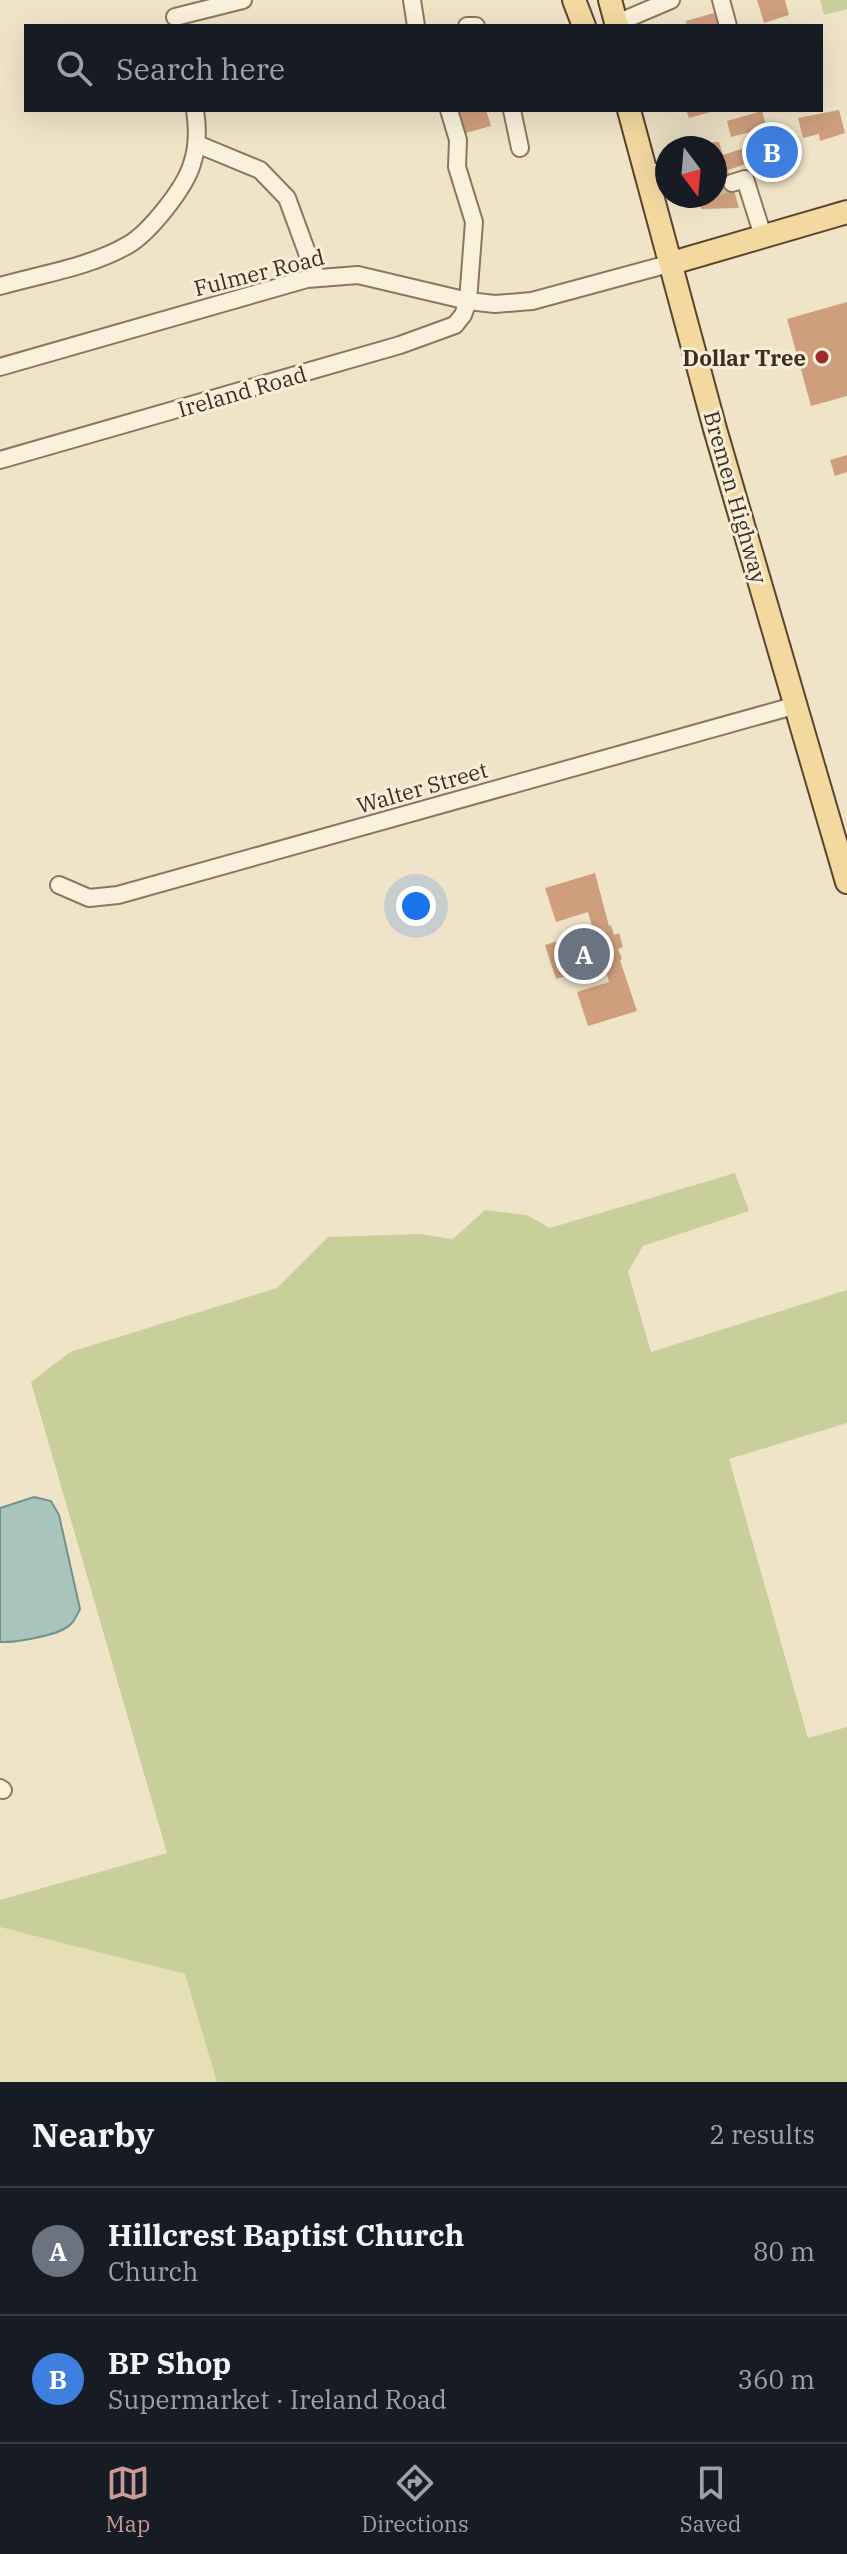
<!DOCTYPE html>
<meta charset="utf-8">
<style>
:root{--surface:#171b24;--page:#242831;--text:#f1f3f6;--muted:#9ea1a6;--line:#363941;--accent:#cc999b}
body{margin:0;font-family:"IBM Plex Serif",serif;background:var(--page);color:var(--text)}
.compass{position:absolute;left:655px;top:136px;width:72px;height:72px;border-radius:50%;background:var(--surface);box-shadow:0 8px 32px #0002;rotate:164deg}
.you{position:absolute;left:416px;top:906px;width:28px;height:28px;margin:-20px;border:6px solid #fff;border-radius:50%;background:#1a73e8;box-shadow:0 0 0 12px #1a73e833}
.badge{display:grid;place-items:center;width:52px;height:52px;border-radius:50%;background:var(--accent);color:#fff;font-size:26px;font-weight:700}
.pin{position:absolute;translate:-50% -50%;border:4px solid #fff;box-shadow:0 2px 8px #0006}
.list{margin:0;padding:0;list-style:none}
h2{display:flex;justify-content:space-between;align-items:center;height:104px;margin:0;padding:0 32px;font-size:34px}
h2 small{font-size:26px;font-weight:400;color:var(--muted)}
.list li{display:grid;grid-template-columns:52px 1fr auto;gap:24px;align-items:center;box-sizing:border-box;height:128px;padding:0 32px;border-top:2px solid var(--line)}
.list b{display:block;font-size:30px;white-space:nowrap}
.list p{margin:0;font-size:26px;white-space:nowrap;color:var(--muted)}
.list em{font-size:26px;font-style:normal;color:var(--muted)}
.icon{flex:none;width:44px;height:44px;fill:none;stroke:currentColor;stroke-width:2;stroke-linecap:round;stroke-linejoin:round}
.map{position:relative;flex:none;width:847px;height:2082px;overflow:hidden}
.search{position:absolute;background:var(--surface);box-shadow:0 8px 32px #0002;left:24px;right:24px;top:24px;height:88px;display:flex;align-items:center;gap:20px;box-sizing:border-box;padding:0 28px;border-radius:0px;color:var(--muted);font-size:30px}
.sheet{height:360px;background:var(--surface)}
nav{display:flex;justify-content:space-around;align-items:center;box-sizing:border-box;height:112px;border-top:2px solid var(--line);background:var(--surface);font-size:22px;color:var(--muted)}
nav a{display:grid;justify-items:center;gap:4px}
nav .on{color:var(--accent)}
.map>svg:first-child{display:block}
</style>
<div class="map">
<svg width="847" height="2082" viewBox="0 0 847 2082">
<rect width="100%" height="100%" fill="#f0e4c8"/>
<path fill="#e6deb5" d="M0,1927L185,1974L217,2082H0Z"/>
<path fill="#c9cf9b" d="M820,0H847V9L824,15Z
M735,1173L749,1211L643,1246L628,1272L651,1352L847,1290V1423L729,1459L808,1738L847,1727V2082H217L185,1974L0,1927V1900L167,1853L31,1382L70,1352L277,1288L328,1237L420,1234L453,1239L485,1210L527,1215L550,1228Z"/>
<path fill="#a9c4bc" stroke="#6f938a" stroke-width="2" d="M34,1497L51,1501L59,1515L80,1609C76,1617 73,1625 64,1629C51,1636 15,1643 0,1642V1508Z"/>
<path fill="#cf9f7d" d="M757,0H785L789,15L764,23Z
M714,13L718,26H687L686,21Z
M451,110H486L491,126L458,135Z
M686,110H714V111L689,118Z
M839,110L845,133L820,141L819,134L803,138L798,118Z
M762,111L767,128L731,137L727,121Z
M780,133L791,169L765,177L761,159L728,170L739,208L701,209L698,196H715V148H683L682,142H719L723,155L756,144L755,140Z
M847,302V396L811,406L787,319Z
M847,455V472L835,476L830,460Z
M595,873L609,926L611,925L614,935L619,933L623,947L618,949L622,959L620,960L637,1011L588,1026L577,992L609,982L604,965L556,979L545,945L593,930L588,912L556,922L545,888Z"/>
<g fill="none" stroke-linecap="round" stroke-linejoin="round">
<path stroke="#ccc0a6" stroke-width="16" stroke-dasharray="16 8" stroke-linecap="butt" d="M715,188L732,183"/>
<defs>
<path id="minor" d="M412,0L416,26
M721,0L728,26
M175,17L243,0
M617,23L671,0
M467,26H476
M512,110L520,148
M197,144L260,170L287,198L316,277
M647,175L667,169
M732,183L745,179L763,236
M0,286C42,274 90,267 128,245C149,233 185,188 192,164C198,146 198,129 195,110
M0,367L307,279L358,275L468,301L495,304L532,301L672,263
M0,460L400,345L455,325L463,315L468,301L474,222L457,167L458,140L449,110
M59,885L89,898L118,895L797,705
M0,1788L3,1790"/>
<path id="major" d="M574,0L584,26
M610,0L617,26
M629,110L715,429L847,882
M672,263L847,212"/>
</defs>
<use href="#minor" stroke="#8d765c" stroke-width="20"/>
<use href="#major" stroke="#5b4430" stroke-width="26"/>
<use href="#minor" stroke="#faf1dc" stroke-width="16"/>
<use href="#major" stroke="#f3d9a0" stroke-width="22"/>
</g>
<circle fill="#9e2a2b" stroke="#f7eed8" stroke-width="3" cx="822" cy="357" r="8"/>
<g text-anchor="middle" dominant-baseline="central" stroke-width="6" stroke-linejoin="round" paint-order="stroke">
<g font-size="22" fill="#3d2e20" stroke="#f7eed8">
<text transform="translate(259 272) rotate(-14)">Fulmer Road</text>
<text transform="translate(242 391) rotate(-16)">Ireland Road</text>
<text transform="translate(736 497) rotate(74)">Bremen Highway</text>
<text transform="translate(422 787) rotate(-16)">Walter Street</text>
</g>
<g font-size="22" font-weight="bold" fill="#3d2e20" stroke="#f7eed8" text-anchor="end">
<text x="806" y="357">Dollar Tree</text>
</g>
</g>
</svg>
<svg class="compass" viewBox="-18 -18 36 36"><path d="M0-13l5 13h-10z" fill="#e53935"/><path d="M0 13l5-13h-10z" fill="#9ea1a6"/></svg>
<div class="you"></div>
<div class="pin badge" style="left:584px;top:954px;background:#6b7280">A</div>
<div class="pin badge" style="left:772px;top:152px;background:#3f7fe0">B</div>
<div class="search"><svg class="icon" aria-label="search" viewBox="0 0 24 24"><circle cx="10" cy="10" r="6"/><path d="M15 15l6 6"/></svg>Search here</div>
</div>
<section class="sheet">
<h2>Nearby<small>2 results</small></h2>
<ul class="list">
<li><span class="badge" style="background:#6b7280">A</span><div><b>Hillcrest Baptist Church</b><p>Church</p></div><em>80 m</em></li>
<li><span class="badge" style="background:#3f7fe0">B</span><div><b>BP Shop</b><p>Supermarket · Ireland Road</p></div><em>360 m</em></li>
</ul>
</section>
<nav>
<a class="on"><svg class="icon" aria-label="map" viewBox="0 0 24 24"><path d="M3 6l6-2 6 2 6-2v14l-6 2-6-2-6 2zM9 4v14M15 6v14"/></svg>Map</a>
<a><svg class="icon" aria-label="directions" viewBox="0 0 24 24"><path d="M12 3l9 9-9 9-9-9zM9 14v-3h6M13 9l2 2-2 2"/></svg>Directions</a>
<a><svg class="icon" aria-label="saved" viewBox="0 0 24 24"><path d="M7 4h10v16l-5-4-5 4z"/></svg>Saved</a>
</nav>
